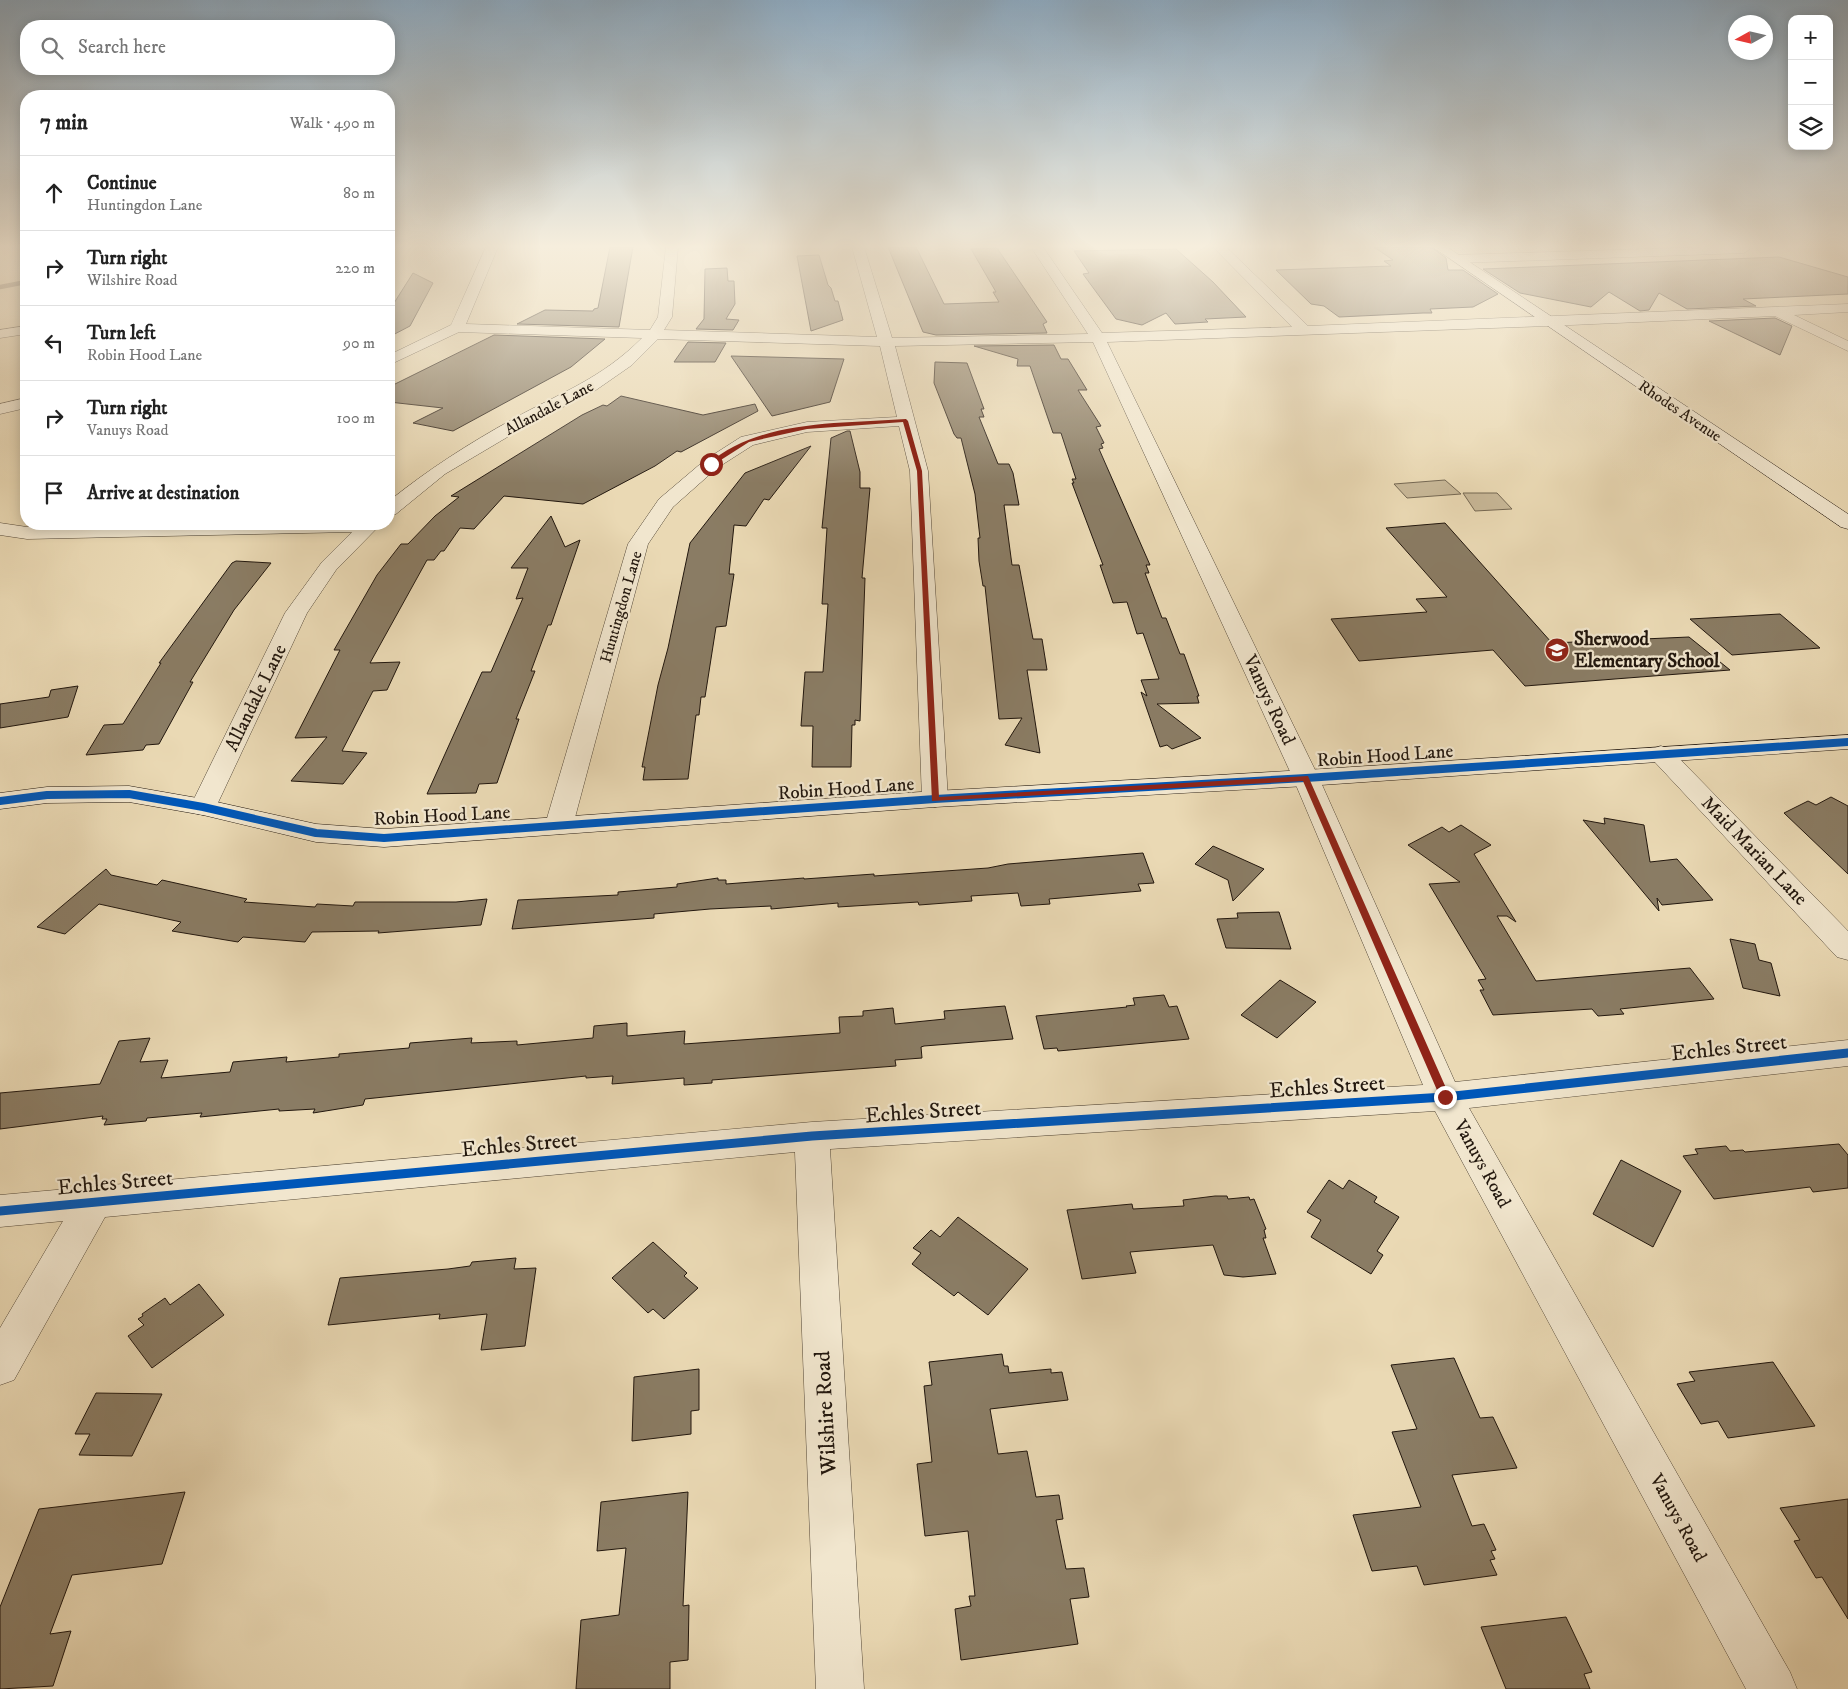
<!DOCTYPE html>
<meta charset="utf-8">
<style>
:root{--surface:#fff;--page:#f6f6f6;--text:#222;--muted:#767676;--line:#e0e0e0}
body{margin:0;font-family:"IM FELL DW Pica",serif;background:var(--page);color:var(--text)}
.controls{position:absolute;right:15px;top:15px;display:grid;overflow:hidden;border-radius:10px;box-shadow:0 2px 12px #0003}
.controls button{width:45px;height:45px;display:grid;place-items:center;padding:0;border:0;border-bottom:1px solid var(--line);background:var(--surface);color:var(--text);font:25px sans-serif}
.compass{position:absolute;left:1728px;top:15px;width:45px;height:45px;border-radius:50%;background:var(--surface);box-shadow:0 2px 12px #0003;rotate:262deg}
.stop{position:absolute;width:15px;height:15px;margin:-11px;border:4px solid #8f2418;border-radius:50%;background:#fff}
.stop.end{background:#8f2418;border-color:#fff;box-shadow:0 1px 5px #0008}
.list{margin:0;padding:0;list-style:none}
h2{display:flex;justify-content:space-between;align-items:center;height:65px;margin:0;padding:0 20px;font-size:21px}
h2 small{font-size:16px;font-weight:400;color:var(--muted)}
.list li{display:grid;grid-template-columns:32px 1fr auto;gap:15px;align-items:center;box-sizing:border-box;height:75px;padding:0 20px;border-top:1px solid var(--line)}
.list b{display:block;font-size:19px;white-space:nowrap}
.list p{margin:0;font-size:16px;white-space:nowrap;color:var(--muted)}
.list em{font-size:16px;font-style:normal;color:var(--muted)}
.icon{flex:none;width:28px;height:28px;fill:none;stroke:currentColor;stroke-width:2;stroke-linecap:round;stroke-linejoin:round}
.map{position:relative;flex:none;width:1848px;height:1689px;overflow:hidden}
.search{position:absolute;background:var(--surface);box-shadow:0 2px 12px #0003;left:20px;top:20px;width:375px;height:55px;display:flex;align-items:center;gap:12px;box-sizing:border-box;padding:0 18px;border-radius:20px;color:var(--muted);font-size:19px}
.panel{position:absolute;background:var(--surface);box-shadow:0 2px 12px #0003;left:20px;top:90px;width:375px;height:440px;border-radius:20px}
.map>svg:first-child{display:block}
</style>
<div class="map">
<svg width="1848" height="1689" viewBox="0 0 1848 1689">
<rect width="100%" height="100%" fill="#ead9b4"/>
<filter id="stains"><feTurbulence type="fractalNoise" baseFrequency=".004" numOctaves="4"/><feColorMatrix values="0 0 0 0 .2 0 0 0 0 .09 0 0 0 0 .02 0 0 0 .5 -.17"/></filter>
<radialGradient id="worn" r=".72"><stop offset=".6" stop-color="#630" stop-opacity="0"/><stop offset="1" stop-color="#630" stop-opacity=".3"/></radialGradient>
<path fill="#c8b898" stroke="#756853" d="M1445,480L1461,494L1407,498L1394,484Z
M1463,493H1497L1512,509L1475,511Z"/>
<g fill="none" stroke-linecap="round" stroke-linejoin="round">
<path stroke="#716450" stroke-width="4.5" d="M0,287L26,282"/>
</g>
<path fill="#8a7c64" stroke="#22170e" d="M610,247H633L619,327L517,324L545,310L593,311L594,309L598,308Z
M888,247H916L944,304L999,302L993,292H996L971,249L997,248L1047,322L1043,324L1047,333L936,335L923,332Z
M1374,247H1431L1446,258L1448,270H1463L1498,294L1473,307L1430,309L1432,313H1423L1339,317L1324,306L1311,304L1276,270L1391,266L1384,261L1393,260Z
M1176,249L1213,282L1246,317L1205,319L1208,322L1175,324L1166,313L1142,325L1116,319L1083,274L1089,273L1074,251Z
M819,255L828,285L831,288L835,301H838L843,320L811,331L797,256Z
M1779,257L1848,277V294L1743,299L1756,306L1687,309L1659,293L1649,310L1640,311L1609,292L1591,307L1520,293L1483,269Z
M727,268L728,281H734L735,304L726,319L739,320L733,330L696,329L704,319L705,269Z
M413,273L433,283L410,326L389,337V311Z
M1775,318L1792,326L1780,355L1709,321Z
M494,335L605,339L571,367L453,431L413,423L443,408L389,402V387Z
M688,342L726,343L715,362H674Z
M1054,345L1061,359H1068L1087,390H1078L1101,426L1096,427L1104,443L1101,444L1103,448L1099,449L1150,565H1146L1149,573H1145L1162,618H1166L1180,654H1184L1199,696H1197L1199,703L1157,704L1201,738L1172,749L1167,745L1160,747L1141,692L1147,696L1141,680L1159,679L1143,633L1137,634L1127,602L1113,603L1100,565H1103L1072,483H1074L1072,479H1076L1061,433H1053L1030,366H1017L1018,359L974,346Z
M731,356L844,359L830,402L772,416Z
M935,362L967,363L984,409H981L984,417H979L998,464H1009L1013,473L1019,505H1004L1012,565H1019L1033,639H1042L1047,670H1027L1040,753L1005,745L1022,718L999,719L985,586H983L979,561L978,538H980L975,494L961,438H957L954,434L934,383Z
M621,396L703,415L755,404L758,411L681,452L677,451L655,466L583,504L504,496L474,529L460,528L444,551H441L434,560H427L370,663L400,662L387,690L373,691L342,751L367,753L343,784L291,781L327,737L295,738L340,650H334L377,575L401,544H408L435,516L459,497L451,496L582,415L603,405L607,406Z
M847,431H850L860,472V488H870L862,578H865L860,721L855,720V725H852L851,767H812L813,726H801L805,672H823L828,604H822L827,528H822L831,438Z
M811,446L769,500L764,499L746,526L734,525L729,574H734L726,626L716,627L705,697H701L699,715H696L688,779L643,780L645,767H642L658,685L668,648L690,543L745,473Z
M551,516L565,547L580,540L551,625H548L531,671H535L516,719H519L497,783L479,784L476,793L427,794L482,672H491L523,598L516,599L528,568H511Z
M1445,523L1552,643L1689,637L1730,670L1525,686L1493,650L1359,661L1331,619L1427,612L1416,599L1447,597L1386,528Z
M236,561L271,563L234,610L190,682H193L159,744L146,745L143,750L86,755L104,725L123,724L161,663H159L232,563Z
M1780,614L1820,648L1732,655L1690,619Z
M78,686L68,717L0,728V704L49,697L51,690Z
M1831,797L1848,806V874L1784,813L1808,801L1816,805Z
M1604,818L1644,825L1650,862L1677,859L1713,900L1662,905L1657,898L1659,911L1583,820L1605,824Z
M1461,825L1491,845L1474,854L1516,922L1507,916H1497L1536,981L1690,968L1714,999L1620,1009L1624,1014L1598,1016L1592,1009L1493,1015L1480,990H1484L1478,980L1486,979L1429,884L1460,882L1408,845L1442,827L1449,832Z
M1213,846L1264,869L1233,901L1228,880L1195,864Z
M1143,853L1154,883L1138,884L1141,891L1049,899L1050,904L1021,906L1018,893L971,896L972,901L919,905L918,902L838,907V903L771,909V906L710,909L654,914V918L512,929L518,900L618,895V892L677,887V884L718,878V880H726V884L804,878V879L874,874V876L988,868L1008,864Z
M106,869L111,875L157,885L162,880L247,899L244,902L315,907L317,904L353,906L355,902H456L487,899L481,925L378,933L379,931L312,932L305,942L243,937L238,942L172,931L181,922L99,904L65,934L37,927Z
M1279,912L1291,949L1226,948L1217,919L1238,918L1237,913Z
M1730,939L1755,944L1759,960L1771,963L1780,996L1743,988Z
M1280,980L1316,1002L1277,1038L1241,1015Z
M1164,995L1169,1007L1177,1006L1189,1039L1058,1051L1057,1048L1044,1049L1036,1016L1127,1007L1126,1006L1135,1005L1133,998Z
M1005,1006L1013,1039L924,1046L921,1047L922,1058L895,1060L896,1066L712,1080V1083L684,1085V1078L612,1084L613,1076L586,1078V1076L365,1099L363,1105L313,1113L315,1109L279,1111V1109L200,1117L202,1113L147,1118L146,1121L104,1125L107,1119H102L103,1116L0,1129V1093L100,1084L119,1041L150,1038L140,1062L168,1060L161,1078L230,1072L233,1062L287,1057L286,1062L339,1057V1054L409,1048L410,1043L472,1038L471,1043L517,1041V1045L593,1038L594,1026L627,1023V1036L685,1031L684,1044L840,1033L839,1017L863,1016V1011L893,1008L895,1024L945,1019L944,1011Z
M1839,1144L1848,1155V1188L1813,1192L1810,1187L1714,1199L1683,1156L1698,1154L1695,1149L1726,1146L1730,1151L1743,1150L1745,1152Z
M1621,1160L1681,1191L1653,1247L1593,1214Z
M1329,1180L1343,1189L1349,1180L1377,1197L1374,1202L1399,1217L1377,1251L1383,1255L1371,1274L1311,1237L1321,1220L1307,1212Z
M1215,1196H1227L1228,1199L1249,1197L1250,1200L1254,1199L1266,1229L1264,1230L1266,1238H1263L1276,1274L1243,1277L1224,1275L1213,1245L1130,1252L1136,1273L1082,1279L1067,1210L1132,1204L1133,1209L1184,1206L1183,1200Z
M958,1217L1028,1269L988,1315L958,1292L954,1296L912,1264L921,1253L913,1248L931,1230L940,1237Z
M653,1242L687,1273L684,1276L698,1288L664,1319L653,1309L648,1313L612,1278Z
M516,1258L514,1269L536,1268L525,1346L481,1350L487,1314L439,1319L440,1314L328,1325L340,1278L448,1269L470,1266L472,1262Z
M199,1284L224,1315L152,1368L128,1336L144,1325L138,1319L143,1316L142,1314L165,1298L170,1305Z
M1002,1354L1004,1366H1008L1009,1373L1051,1369V1373L1062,1372L1068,1400L990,1409L998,1454L1027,1451L1036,1497L1059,1495L1063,1519L1056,1520L1066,1569L1084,1568L1089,1597L1070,1599L1078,1644L961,1660L955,1609L971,1606L969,1596H975L968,1531L925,1536L917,1464L932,1462L924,1386L932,1385L929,1362Z
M1454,1358L1480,1418L1493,1417L1517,1468L1452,1475L1472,1526L1484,1524L1496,1550L1491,1551L1495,1559L1490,1560L1497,1575L1424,1585L1417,1566L1372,1571L1353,1515L1421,1507L1392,1432L1417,1429L1391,1365Z
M1773,1362L1815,1426L1728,1438L1718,1421L1701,1424L1677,1384L1695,1381L1689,1372Z
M699,1369V1410L691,1411V1434L632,1441L634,1377Z
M96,1393L162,1394L132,1456L79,1455L90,1434H75Z
M185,1492L162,1564L72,1575L50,1634L71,1631L53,1686L0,1689V1607L39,1509Z
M688,1492L683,1606L689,1605L688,1660L670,1662V1689H576L581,1620L619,1615L626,1548L597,1551L601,1502Z
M1848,1499V1619L1822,1577L1816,1578L1794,1541L1800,1540L1780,1508Z
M1566,1617L1592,1672L1584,1674L1590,1689H1506L1481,1627Z"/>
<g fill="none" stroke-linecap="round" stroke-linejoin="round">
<defs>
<path id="street" d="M389,247H400L389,252Z
M486,247H498L466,324L650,330L658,317L666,247H678L672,317L664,330L877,337L852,247H864L892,338L1088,334L1031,247H1043L1102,333L1292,327L1213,247H1226L1308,326L1848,304V312L1794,315L1848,341V351L1775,316L1548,326L1107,342L1319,778L1455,1082L1848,1040V1066L1469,1108L1790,1672L1797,1689H1746L1435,1111L830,1149L864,1689H816L795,1152L105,1217L14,1380L0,1385V1328L63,1221L0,1227V1195L812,1122L1423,1085L1293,778L1093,342L895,346L928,471L948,799L944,805L935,807L926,805L922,799L910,471L899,426L807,432L753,445L717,468L673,507L648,544L573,825L569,831L559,834L549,831L545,825L628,544L659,499L705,460L741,437L807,422L897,417L880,346L658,339L632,365L596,390L526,426L445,474L396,514L389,516V501C429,469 468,444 513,419C562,392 601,379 642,338L459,332L389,365V355L451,325Z
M1707,247H1749L1750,249L1744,253L1458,263L1452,259L1458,255Z
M26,326V334L0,338V330Z
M26,398V408L0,414V404Z
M0,523L27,527L193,524H381L336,570L307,613L216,807L212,813L203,815L194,813L190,807L285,613L322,562L352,532L27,539L0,535Z
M1661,746L1670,749L1848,931V960L1837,957L1652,759L1648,754L1652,749Z"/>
<path id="secondary" d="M1433,247H1447L1848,514V529L1841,527Z
M1848,735V749L1306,786L935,807L384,847L316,842L203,815L129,802L47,803L0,809V793L47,787L129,786L203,799L316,824L384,829L935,791L1306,770Z"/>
</defs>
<use href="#street" stroke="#544838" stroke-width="1"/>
<use href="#secondary" stroke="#22170e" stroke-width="1"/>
<use href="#street" fill="#f1e6ce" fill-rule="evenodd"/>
<use href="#secondary" fill="#f1e6ce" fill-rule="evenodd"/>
<defs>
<path id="cycleway-far1" d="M0,801L47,795L129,794L203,807L316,833L384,838L935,799L1306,778L1848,742"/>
<path id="cycleway" d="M0,1211L812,1136L1445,1097L1848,1053"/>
</defs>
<use href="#cycleway-far1" stroke="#f1e6ce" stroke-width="11"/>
<use href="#cycleway" stroke="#f1e6ce" stroke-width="12"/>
<use href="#cycleway-far1" stroke="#0057b8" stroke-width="8"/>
<use href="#cycleway" stroke="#0057b8" stroke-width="9"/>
</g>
<linearGradient id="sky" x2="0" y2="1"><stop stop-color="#8da8bd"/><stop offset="0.51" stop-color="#f6eedd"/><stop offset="1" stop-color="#f6eedd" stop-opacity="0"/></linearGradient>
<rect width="1848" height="483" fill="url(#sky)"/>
<path fill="#8f2418" d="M906,419L908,421L922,471L939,797L1308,776L1450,1097L1449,1100H1442L1440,1097L1303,781L932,801L917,471L903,422L807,429L749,442L713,465L708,464C760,419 840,424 906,419Z"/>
<defs>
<symbol id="school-disc" viewBox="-11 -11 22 22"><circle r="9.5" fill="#8f2418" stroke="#f1e6ce"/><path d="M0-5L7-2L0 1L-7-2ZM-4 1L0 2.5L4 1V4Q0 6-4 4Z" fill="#fff"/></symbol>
</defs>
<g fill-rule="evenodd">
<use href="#school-disc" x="1543" y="636" width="28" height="28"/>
</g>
<g text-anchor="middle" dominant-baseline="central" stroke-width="4.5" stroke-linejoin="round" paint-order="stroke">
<g font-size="16" fill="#22170e" stroke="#f1e6ce">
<text transform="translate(549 408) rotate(-28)">Allandale Lane</text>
<text transform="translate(1680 411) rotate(34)">Rhodes Avenue</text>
<text transform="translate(621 607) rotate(-74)">Huntingdon Lane</text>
</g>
<g font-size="19" font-weight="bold" fill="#22170e" stroke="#f1e6ce" text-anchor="start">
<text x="1574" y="639">Sherwood<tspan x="1574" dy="22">Elementary School</tspan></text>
</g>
<g font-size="19" fill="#22170e" stroke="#f1e6ce">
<text transform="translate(256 698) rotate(-64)">Allandale Lane</text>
<text transform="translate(1269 700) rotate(65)">Vanuys Road</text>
<text transform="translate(1385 756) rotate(-4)">Robin Hood Lane</text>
<text transform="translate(846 789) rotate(-4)">Robin Hood Lane</text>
<text transform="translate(442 816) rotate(-3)">Robin Hood Lane</text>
<text transform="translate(1754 851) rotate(46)">Maid Marian Lane</text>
<text transform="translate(1482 1164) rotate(61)">Vanuys Road</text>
<text transform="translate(1678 1518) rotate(61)">Vanuys Road</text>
</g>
<g font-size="22" fill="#22170e" stroke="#f1e6ce">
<text transform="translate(1729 1048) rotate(-6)">Echles Street</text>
<text transform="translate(1327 1087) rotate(-4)">Echles Street</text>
<text transform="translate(923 1112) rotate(-4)">Echles Street</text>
<text transform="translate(519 1145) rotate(-5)">Echles Street</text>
<text transform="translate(115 1183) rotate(-5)">Echles Street</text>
<text transform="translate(826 1413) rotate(-93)">Wilshire Road</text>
</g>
</g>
<rect width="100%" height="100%" filter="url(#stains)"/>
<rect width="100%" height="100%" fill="url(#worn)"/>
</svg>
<div class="controls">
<button>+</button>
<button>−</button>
<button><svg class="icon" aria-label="layers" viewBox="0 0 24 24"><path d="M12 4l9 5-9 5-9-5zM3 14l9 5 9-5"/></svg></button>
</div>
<svg class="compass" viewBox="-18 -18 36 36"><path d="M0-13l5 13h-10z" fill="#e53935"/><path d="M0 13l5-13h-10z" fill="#767676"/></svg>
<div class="stop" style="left:711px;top:464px"></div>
<div class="stop end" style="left:1445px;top:1097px"></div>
<div class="search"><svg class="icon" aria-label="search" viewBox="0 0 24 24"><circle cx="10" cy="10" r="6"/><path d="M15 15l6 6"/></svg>Search here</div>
<section class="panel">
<h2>7 min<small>Walk · 490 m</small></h2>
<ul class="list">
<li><svg class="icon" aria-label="ahead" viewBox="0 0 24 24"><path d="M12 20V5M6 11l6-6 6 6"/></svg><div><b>Continue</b><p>Huntingdon Lane</p></div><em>80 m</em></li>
<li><svg class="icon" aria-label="right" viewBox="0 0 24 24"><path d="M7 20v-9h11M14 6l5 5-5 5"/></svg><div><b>Turn right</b><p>Wilshire Road</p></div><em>220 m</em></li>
<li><svg class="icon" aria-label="left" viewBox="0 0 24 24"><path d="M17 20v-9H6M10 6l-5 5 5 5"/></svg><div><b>Turn left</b><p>Robin Hood Lane</p></div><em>90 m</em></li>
<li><svg class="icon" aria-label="right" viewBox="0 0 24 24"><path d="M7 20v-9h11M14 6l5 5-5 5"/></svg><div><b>Turn right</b><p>Vanuys Road</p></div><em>100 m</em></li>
<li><svg class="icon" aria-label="arrive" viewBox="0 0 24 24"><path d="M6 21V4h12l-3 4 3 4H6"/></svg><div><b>Arrive at destination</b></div></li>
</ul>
</section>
</div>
